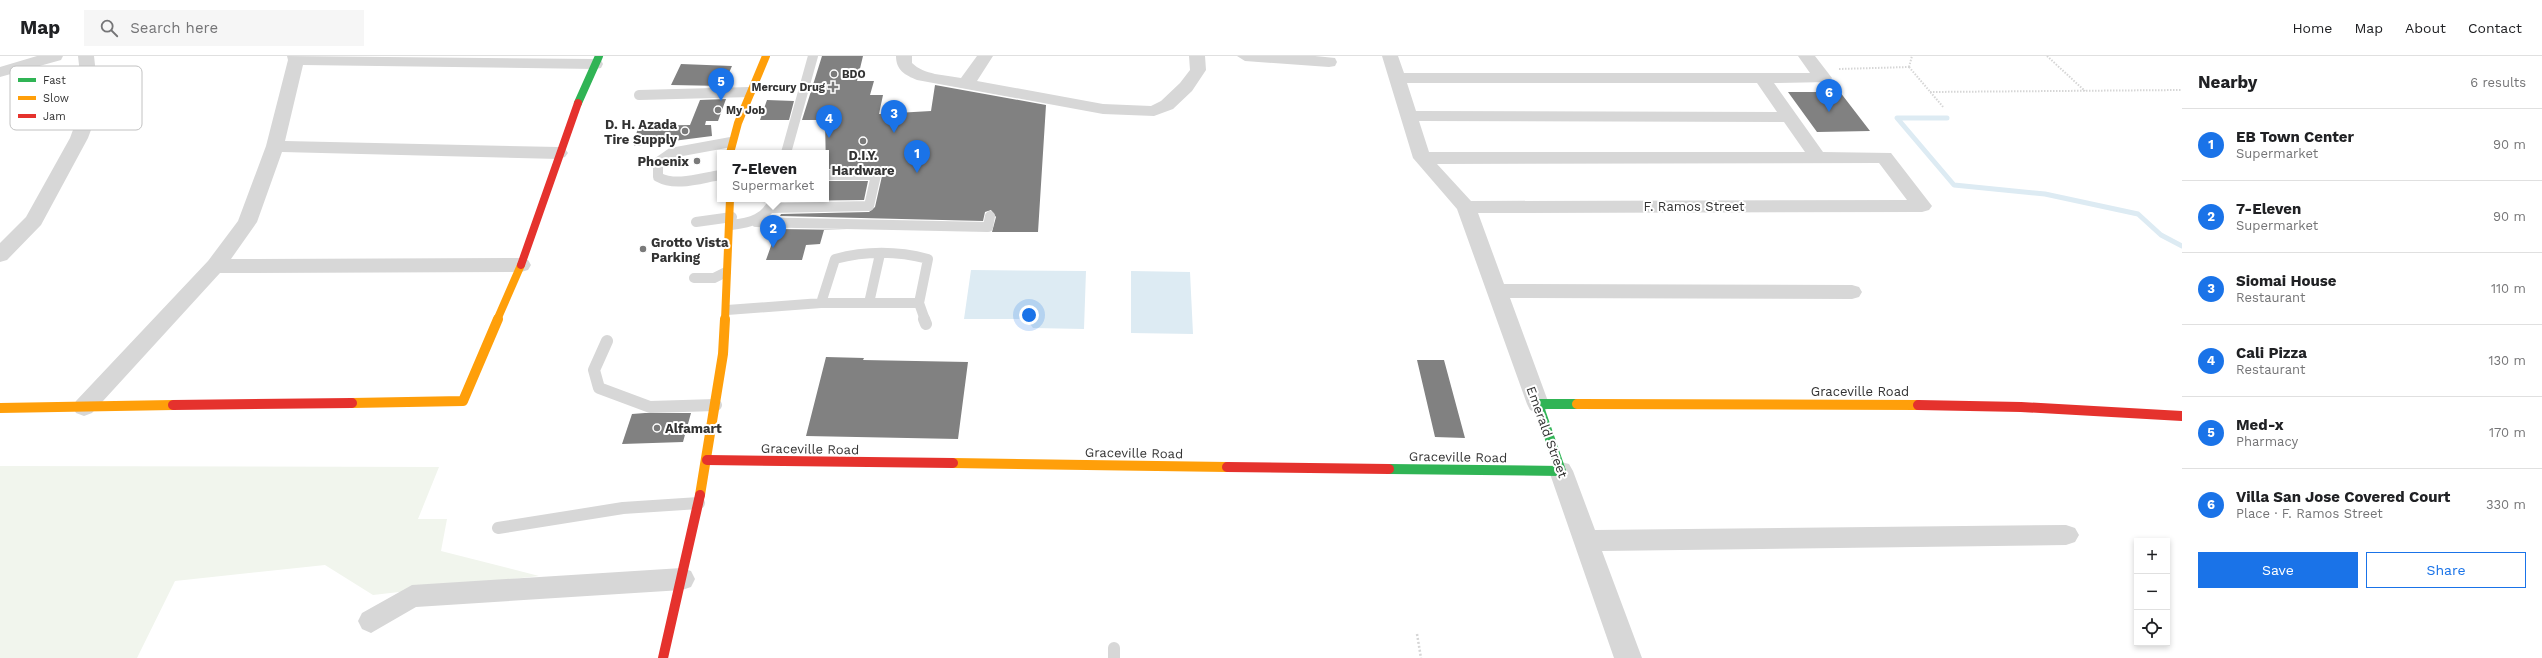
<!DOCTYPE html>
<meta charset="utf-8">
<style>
:root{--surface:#fff;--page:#f6f6f6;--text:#202124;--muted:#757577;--line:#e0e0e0;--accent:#1a73e8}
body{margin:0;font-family:"Work Sans",sans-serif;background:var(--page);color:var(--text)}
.controls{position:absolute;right:12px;bottom:12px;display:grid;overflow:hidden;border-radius:0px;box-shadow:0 2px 6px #0003}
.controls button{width:36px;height:36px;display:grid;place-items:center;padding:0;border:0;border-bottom:1px solid var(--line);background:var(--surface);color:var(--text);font:20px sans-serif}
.you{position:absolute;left:1029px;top:259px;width:14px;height:14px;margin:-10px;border:3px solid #fff;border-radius:50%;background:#1a73e8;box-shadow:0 0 0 6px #1a73e833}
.badge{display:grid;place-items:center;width:26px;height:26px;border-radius:50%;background:var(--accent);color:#fff;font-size:13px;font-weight:700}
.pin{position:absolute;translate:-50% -33px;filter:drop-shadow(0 1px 2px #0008)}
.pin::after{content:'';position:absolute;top:21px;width:14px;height:12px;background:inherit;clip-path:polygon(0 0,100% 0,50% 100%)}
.popup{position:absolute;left:717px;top:94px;width:112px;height:52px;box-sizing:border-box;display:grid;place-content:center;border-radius:0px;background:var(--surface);filter:drop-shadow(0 1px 3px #0005);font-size:13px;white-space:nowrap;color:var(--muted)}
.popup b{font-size:15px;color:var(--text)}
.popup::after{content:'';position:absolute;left:50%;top:100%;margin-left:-8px;border:8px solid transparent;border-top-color:var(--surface)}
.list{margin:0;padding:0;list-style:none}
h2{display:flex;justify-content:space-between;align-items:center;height:52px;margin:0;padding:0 16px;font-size:17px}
h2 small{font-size:13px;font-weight:400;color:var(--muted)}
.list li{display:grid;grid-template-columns:26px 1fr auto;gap:12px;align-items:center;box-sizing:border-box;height:72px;padding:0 16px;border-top:1px solid var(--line)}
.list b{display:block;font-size:15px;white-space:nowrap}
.list p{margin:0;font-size:13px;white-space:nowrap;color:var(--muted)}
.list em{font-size:13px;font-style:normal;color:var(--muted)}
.actions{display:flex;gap:8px;padding:12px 16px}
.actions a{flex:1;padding:9px 0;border:1px solid var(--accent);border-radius:0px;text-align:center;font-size:14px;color:var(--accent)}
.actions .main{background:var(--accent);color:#fff}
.icon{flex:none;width:22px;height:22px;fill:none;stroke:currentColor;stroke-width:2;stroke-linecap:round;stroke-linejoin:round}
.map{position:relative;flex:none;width:2182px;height:602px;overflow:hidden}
header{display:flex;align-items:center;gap:24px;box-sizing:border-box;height:56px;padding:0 20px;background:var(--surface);border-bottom:1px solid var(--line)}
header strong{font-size:19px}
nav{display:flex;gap:22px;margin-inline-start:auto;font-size:14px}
.search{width:280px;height:36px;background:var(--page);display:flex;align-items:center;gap:10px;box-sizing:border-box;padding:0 14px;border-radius:0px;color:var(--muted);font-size:15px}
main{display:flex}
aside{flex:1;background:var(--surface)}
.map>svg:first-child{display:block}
</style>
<header>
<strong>Map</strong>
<div class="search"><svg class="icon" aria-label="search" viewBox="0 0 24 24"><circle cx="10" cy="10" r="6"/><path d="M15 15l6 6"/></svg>Search here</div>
<nav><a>Home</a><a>Map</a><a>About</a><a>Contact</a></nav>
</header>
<main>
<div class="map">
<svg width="2182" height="602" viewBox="0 0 2182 602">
<rect width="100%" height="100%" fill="#fff"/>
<path fill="#f1f5ed" d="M0,410L439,411L418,463H447L441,495L539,520L373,539L325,509L175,525L137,602H0Z"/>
<path fill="#ddebf3" d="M971,214L1086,215L1084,273L1033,272L1027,263H964Z
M1131,215L1190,216L1193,278L1131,277Z"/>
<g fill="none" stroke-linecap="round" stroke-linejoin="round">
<path stroke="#ddebf3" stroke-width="5" d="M1947,62H1897L1954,129L2045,138L2138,158L2161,179L2182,190"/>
</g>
<path fill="#818181" d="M822,0H863L857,25H874L870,39H883L879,58L931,55L935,29L1046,49L1038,176H992L996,161L991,154L985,156L983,165L780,160L781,158L869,156L875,151L882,120L880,114L826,113L825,64H802Z
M681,8L732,10L723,30L671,29Z
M1788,36H1840L1870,75L1817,76Z
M726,43L718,65H706L705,69H711L712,80L634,90L638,70L690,69L700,44Z
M767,44L794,45L789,64H760Z
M826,125H868L864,144L785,145V143H826Z
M777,173L848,174H824L820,188L806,189L802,204H766Z
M826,301L864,302L863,304L968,306L958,383L806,380Z
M1417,304H1444L1465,382L1435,381Z
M645,357H691L683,386L622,388L632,358Z"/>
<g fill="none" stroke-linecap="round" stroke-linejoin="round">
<path stroke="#d6d6d6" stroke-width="2" stroke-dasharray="1.5 1.5" stroke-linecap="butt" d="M2047,0L2085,35
M1909,11L1944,52
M1909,11L1912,0
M1839,13L1909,11
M1930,36L2182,34"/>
<path stroke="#d6d6d6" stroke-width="2.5" stroke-dasharray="2 2" stroke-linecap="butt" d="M1417,578L1421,602"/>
<path stroke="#d7d7d7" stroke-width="10" d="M639,39L750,36
M786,97L813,0
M720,119C701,122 676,131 658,121V106L671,97L731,86
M772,152L869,150L876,119H826
M696,166L732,161
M756,166L988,171L990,160
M731,169C750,167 767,163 774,143
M694,222H714L726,216
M821,247L835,203C865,195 898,195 928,203L919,247
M869,247L880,198
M727,254L821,247H919L925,264"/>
<path stroke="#d7d7d7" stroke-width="12" d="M924,263L926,268
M607,285L594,314L599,332L650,351L716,349
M498,472L623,452L699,447
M1114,592V602"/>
<path fill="#d7d7d7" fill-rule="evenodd" d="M37,0H63L61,4L0,21V11Z
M78,0H94L96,18L95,63L88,82L41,169L7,204L0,206V187L26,161L70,82L77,63L80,18Z
M287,0L595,3L601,4L603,8L601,12L595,13L303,9L285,85L559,91L565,93L568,97L565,101L559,103L282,96L257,166L231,203L521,202L528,204L531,209L528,214L521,216L220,217L92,357L84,360L76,357L73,351L76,345L208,205L238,165L266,90L288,4Z
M896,0H912V7C924,19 945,19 961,22L977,0H993L977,25L1103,48L1151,50L1161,45L1180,27L1190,14L1189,0H1205L1206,14L1192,35L1173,53L1154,60L1103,58L917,24C905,19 896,14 896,0Z
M1237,0H1315L1335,2L1337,6L1335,10L1329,11L1245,5Z
M1382,0H1398L1404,17H1810L1798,0H1815L1832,22L1829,26L1774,27L1823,96L1891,97L1932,150L1929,154L1922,156L1478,157L1504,228L1852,229L1859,231L1862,236L1859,241L1852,243L1510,242L1549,348L1546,354L1538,357L1530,354L1527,348L1457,153L1413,102ZM1407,27H1757L1777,56L1416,55ZM1419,65L1784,66L1805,96H1429ZM1879,107L1907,144L1471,145L1437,108Z
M1561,406L1569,408L1573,415L1595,474L2066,469L2075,472L2079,479L2075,486L2066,489L1602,495L1642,602H1614L1549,415L1553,408Z
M682,512L691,515L695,523L691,531L682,534L416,551L371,577L362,573L358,565L362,557L412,529Z"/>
<path stroke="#30b455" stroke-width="8" d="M578,47L599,0"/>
<path stroke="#30b455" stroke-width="10" d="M1389,413L1561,415L1538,348H1577"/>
<path stroke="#ff9f0a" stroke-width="8" d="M730,97L738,67L766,0
M497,264L521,209
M725,264L730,143"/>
<path stroke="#ff9f0a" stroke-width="10" d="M352,347L463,345L498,263
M1577,348L1918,349
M0,352L173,349
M953,407L1227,411
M700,439L723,298L725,263"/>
<path stroke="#e5322d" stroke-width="8" d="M521,209L578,47"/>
<path stroke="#e5322d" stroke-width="10" d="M173,349L352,347
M1918,349L2021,351L2182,360
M707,404L953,407
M1227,411L1389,413
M663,602L700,439"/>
</g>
<g fill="#7a7a7a" stroke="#fff" stroke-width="1.5">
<circle cx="834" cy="18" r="4"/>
<path d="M831 25h4v4h4v4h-4v4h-4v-4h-4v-4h4z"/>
<circle cx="718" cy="54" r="4"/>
<circle cx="685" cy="75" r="4"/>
<circle cx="863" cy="85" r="4"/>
<circle cx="697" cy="105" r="4"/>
<circle cx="643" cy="193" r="4"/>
<circle cx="657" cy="372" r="4"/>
</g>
<g text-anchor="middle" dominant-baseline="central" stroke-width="4" stroke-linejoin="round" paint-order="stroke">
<g font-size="11" font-weight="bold" fill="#333" stroke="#fff" text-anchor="start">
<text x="842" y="18">BDO</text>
<text x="825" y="31" text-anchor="end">Mercury Drug</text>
<text x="726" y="54">My Job</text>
</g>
<g font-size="13" font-weight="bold" fill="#333" stroke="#fff" text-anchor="end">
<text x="677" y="68">D. H. Azada<tspan x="677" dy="15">Tire Supply</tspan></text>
<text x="863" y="99" text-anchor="middle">D.I.Y.<tspan x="863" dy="15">Hardware</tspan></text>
<text x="689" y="105">Phoenix</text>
<text x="651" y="186" text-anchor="start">Grotto Vista<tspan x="651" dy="15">Parking</tspan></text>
<text x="665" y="372" text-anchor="start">Alfamart</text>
</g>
<g font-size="13" fill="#333" stroke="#fff">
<text x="1694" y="150">F. Ramos Street</text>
<text x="1860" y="335">Graceville Road</text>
<text transform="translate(1547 376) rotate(70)">Emerald Street</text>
<text transform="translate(810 393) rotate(1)">Graceville Road</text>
<text transform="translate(1134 397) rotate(1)">Graceville Road</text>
<text transform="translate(1458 401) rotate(1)">Graceville Road</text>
</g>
</g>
<rect x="10" y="10" width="132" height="64" rx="6" fill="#fff" stroke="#c2c2c2" stroke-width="1"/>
<rect x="18" y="22" width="18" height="4" fill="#30b455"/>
<rect x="18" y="40" width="18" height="4" fill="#ff9f0a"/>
<rect x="18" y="58" width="18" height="4" fill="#e5322d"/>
<g font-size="11" fill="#333">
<text x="43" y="28">Fast</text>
<text x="43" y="46">Slow</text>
<text x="43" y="64">Jam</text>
</g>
</svg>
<div class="controls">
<button>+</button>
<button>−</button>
<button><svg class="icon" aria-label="locate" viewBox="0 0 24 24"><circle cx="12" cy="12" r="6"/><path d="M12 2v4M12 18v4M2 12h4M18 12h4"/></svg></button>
</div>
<div class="you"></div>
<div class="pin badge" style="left:917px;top:117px">1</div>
<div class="pin badge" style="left:773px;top:192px">2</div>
<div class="popup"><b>7-Eleven</b>Supermarket</div>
<div class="pin badge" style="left:894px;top:77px">3</div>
<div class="pin badge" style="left:829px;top:82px">4</div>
<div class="pin badge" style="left:721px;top:45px">5</div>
<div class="pin badge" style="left:1829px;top:56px">6</div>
</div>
<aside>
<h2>Nearby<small>6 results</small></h2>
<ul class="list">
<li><span class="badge">1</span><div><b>EB Town Center</b><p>Supermarket</p></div><em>90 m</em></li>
<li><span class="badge">2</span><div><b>7-Eleven</b><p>Supermarket</p></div><em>90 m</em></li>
<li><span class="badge">3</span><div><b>Siomai House</b><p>Restaurant</p></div><em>110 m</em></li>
<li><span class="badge">4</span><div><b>Cali Pizza</b><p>Restaurant</p></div><em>130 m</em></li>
<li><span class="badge">5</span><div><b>Med-x</b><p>Pharmacy</p></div><em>170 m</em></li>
<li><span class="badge">6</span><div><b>Villa San Jose Covered Court</b><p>Place · F. Ramos Street</p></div><em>330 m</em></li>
</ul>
<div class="actions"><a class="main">Save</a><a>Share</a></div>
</aside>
</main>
